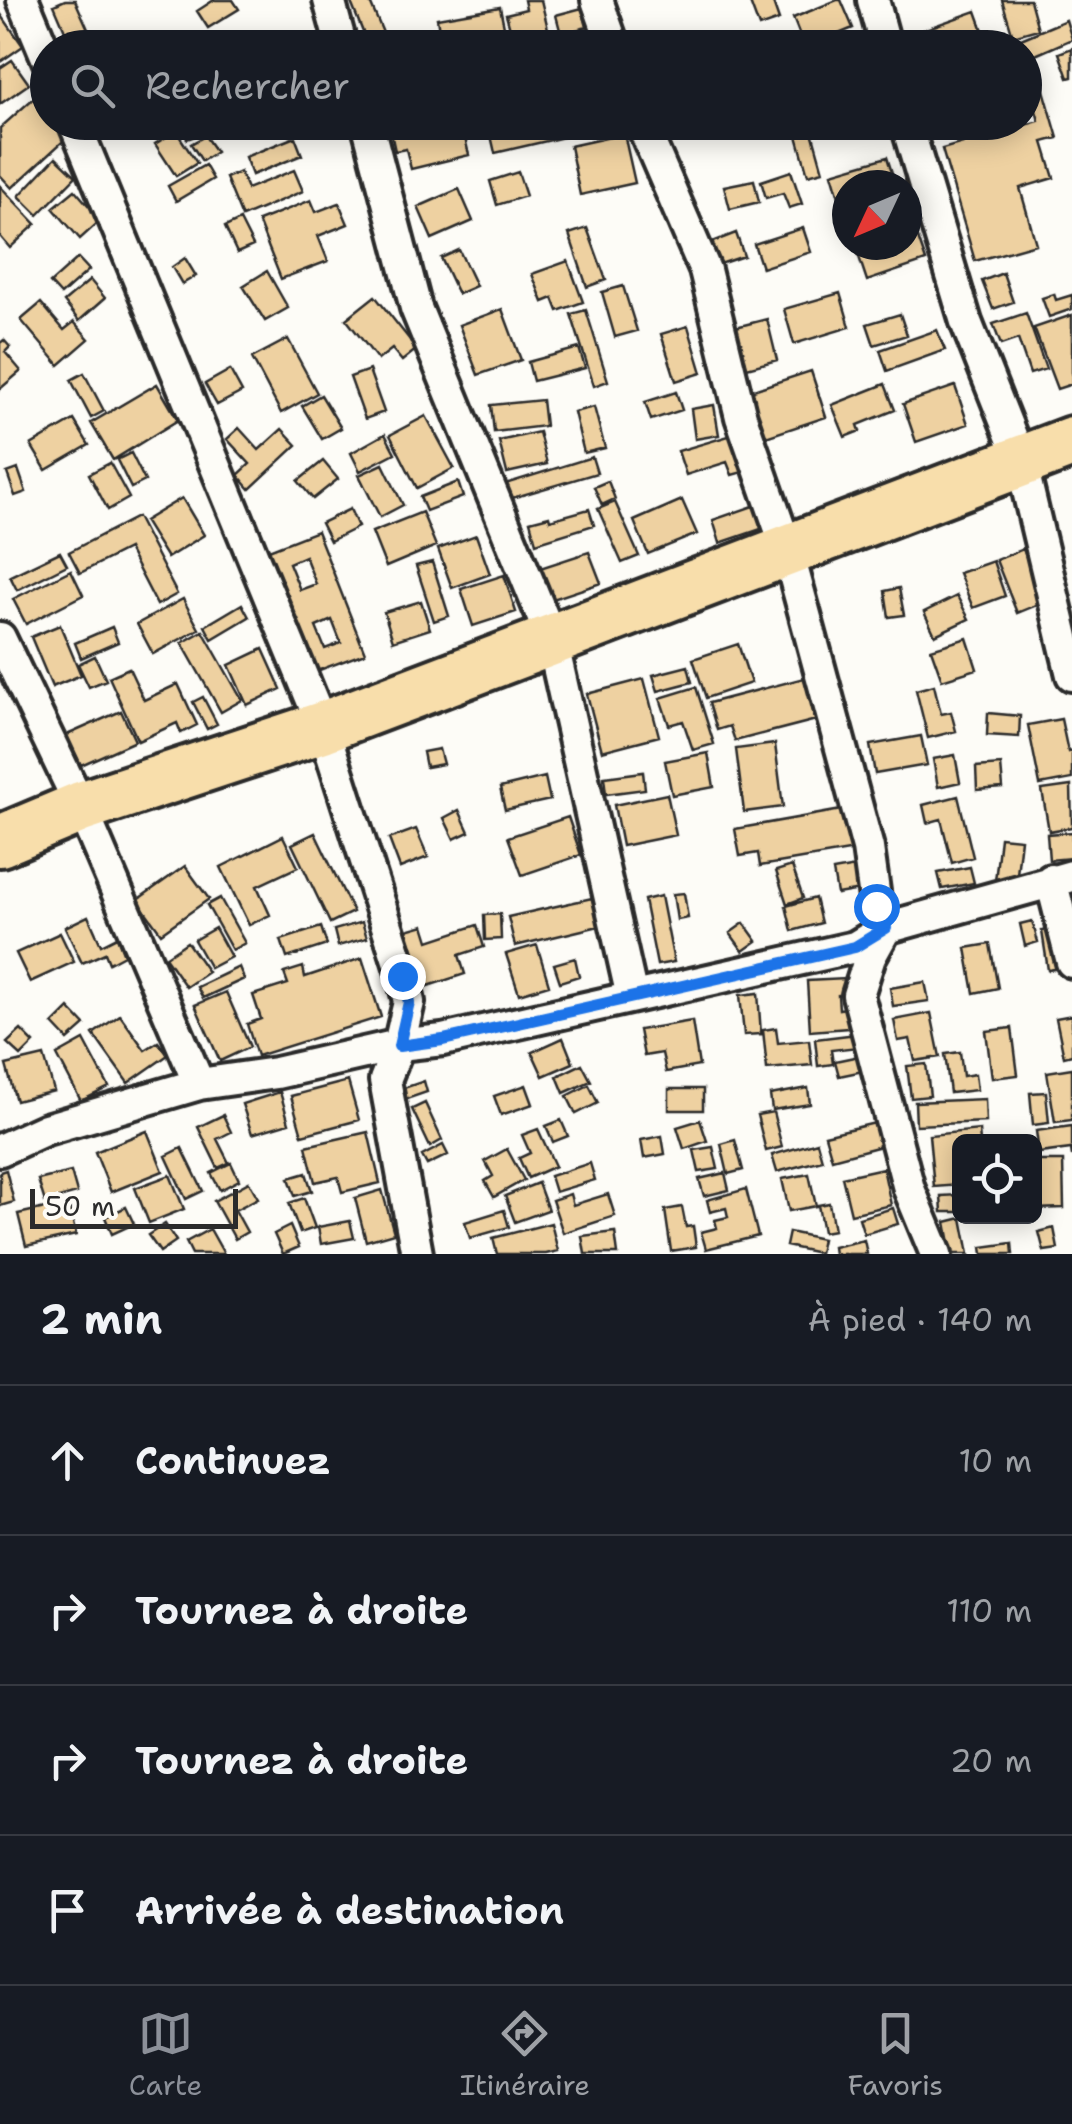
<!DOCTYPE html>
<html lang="fr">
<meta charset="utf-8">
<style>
:root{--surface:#171b24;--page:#242831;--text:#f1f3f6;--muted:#9ea1a6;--line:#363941;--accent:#8c9099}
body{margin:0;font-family:"Shantell Sans",sans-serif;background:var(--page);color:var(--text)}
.controls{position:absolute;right:30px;bottom:30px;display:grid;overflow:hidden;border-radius:15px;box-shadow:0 5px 25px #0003}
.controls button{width:90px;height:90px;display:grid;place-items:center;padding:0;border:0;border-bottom:2px solid var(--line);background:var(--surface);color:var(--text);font:50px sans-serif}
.compass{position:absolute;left:832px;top:170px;width:90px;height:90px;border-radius:50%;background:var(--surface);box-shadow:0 5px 25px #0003;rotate:226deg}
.scale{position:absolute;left:30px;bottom:25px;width:208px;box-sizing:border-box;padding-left:10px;border:5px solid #2b2b2b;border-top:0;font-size:28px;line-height:35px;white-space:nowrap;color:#2b2b2b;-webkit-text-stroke:8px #fdfcf7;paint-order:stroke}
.stop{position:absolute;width:30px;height:30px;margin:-22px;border:8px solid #1a73e8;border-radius:50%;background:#fff}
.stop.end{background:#1a73e8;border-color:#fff;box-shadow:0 2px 10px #0008}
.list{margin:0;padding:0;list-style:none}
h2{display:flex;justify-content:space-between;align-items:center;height:130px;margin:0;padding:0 40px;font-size:42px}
h2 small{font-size:32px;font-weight:400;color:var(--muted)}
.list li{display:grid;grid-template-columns:65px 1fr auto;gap:30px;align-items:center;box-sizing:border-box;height:150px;padding:0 40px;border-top:2px solid var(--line)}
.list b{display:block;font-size:38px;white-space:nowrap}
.list em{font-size:32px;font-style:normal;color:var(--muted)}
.icon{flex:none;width:55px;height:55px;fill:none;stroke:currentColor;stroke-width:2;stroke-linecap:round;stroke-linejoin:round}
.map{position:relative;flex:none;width:1072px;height:1254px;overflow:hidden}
.search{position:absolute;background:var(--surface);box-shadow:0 5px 25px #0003;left:30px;right:30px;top:30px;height:110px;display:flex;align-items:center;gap:25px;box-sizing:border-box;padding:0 35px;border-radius:55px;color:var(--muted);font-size:38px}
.sheet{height:730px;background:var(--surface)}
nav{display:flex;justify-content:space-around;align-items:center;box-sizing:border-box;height:140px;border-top:2px solid var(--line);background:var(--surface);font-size:28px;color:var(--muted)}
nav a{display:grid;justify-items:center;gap:5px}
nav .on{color:var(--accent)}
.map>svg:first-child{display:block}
</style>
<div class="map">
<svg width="1072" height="1254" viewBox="0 0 1072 1254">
<rect width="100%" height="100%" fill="#fdfcf7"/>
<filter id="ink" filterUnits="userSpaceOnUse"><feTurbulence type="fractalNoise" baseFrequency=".01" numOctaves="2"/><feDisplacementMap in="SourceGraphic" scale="20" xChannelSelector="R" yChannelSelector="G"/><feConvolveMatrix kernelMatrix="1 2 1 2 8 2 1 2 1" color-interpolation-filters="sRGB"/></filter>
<g filter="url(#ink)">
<path fill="#eed1a1" stroke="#2b2b2b" stroke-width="2.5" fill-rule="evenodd" d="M65,0H75L92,38L72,47L54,5Z
M214,0H233L239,9L208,28L197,11Z
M350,0H369L384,35L367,42Z
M524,0H541L550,37L515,46L506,14L526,9Z
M749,0H772L779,20L759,27Z
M837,0H841L853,28L805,48L793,18Z
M1002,0H1030L1038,29L1013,36Z
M500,7L508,46L457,48L455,40L441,42L437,18Z
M582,8L587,27L561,34L556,15Z
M976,11L989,47L923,48L917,32Z
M0,13L23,46L0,62Z
M1066,20L1072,39L1024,60V48H1011L1009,44Z
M596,33L599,48L539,47Z
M1072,48V77L1068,78L1059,53Z
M12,60L29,84L0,104V68Z
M1040,76L1058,138L1043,142L1054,178L1020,188L1036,244L975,261L942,149L1039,121L1027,79Z
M36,96L48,109V122H60L71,134L12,188L0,175V128Z
M181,122H236L187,139Z
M575,122L577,134L495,153L490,131L465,138L469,155L411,169L406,149L395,151L391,133L430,122Z
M811,128L823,171L808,175L796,132Z
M176,131L197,163L176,176L155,144Z
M624,134L635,183L580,195L570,146Z
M205,136L216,152L202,161L191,144Z
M295,137L302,155L252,175L245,157Z
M56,157L76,176L38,215L19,196Z
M887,157L892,173L847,185V213L844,214L832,173Z
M205,165L213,179L176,201L168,186Z
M294,170L303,191L242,217L226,178L240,172L247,189Z
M791,171L802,204L789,208L783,193L766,198L761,181Z
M518,172L526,196L497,205L490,181Z
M754,180L759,202L730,209L724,186Z
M0,186L36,224L10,248L0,236Z
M459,189L473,221L432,239L418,207Z
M75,190L101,220L80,239L53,208Z
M311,200L316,212L339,203L348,224L318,236L328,261L281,279L258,221Z
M907,206L926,261L867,281L855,245H907Z
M240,220L253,246L237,253L225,227Z
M587,228L606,280L587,287L569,234Z
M803,228L811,252L762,268L754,244Z
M736,233L744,256L717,265L710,243Z
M459,250L476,286L458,294L441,258Z
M78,258L89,270L61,295L50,283Z
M185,258L196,276L182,284L172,267Z
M568,261L583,302L558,311L553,298L543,302L532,274Z
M267,271L288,308L265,321L243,286Z
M1003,273L1013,302L993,309L982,281Z
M90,280L105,298L79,321L64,302Z
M623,286L637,331L615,337L602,292Z
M840,293L850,327L794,344L784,309Z
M1054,294L1056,300L1072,295V309L1049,317L1042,298Z
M375,296L417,349L402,361L392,349L378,360L346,319Z
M41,303L64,330L74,322L89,339L59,365L21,320Z
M502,309L521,360L478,375L459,325Z
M586,310L608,381L594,386L571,314Z
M1026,313L1046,369L1030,374L1018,339L1001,345L993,324Z
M900,314L907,335L874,345L867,324Z
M1072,315V384L1057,389L1034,328Z
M767,319L777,360L747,368L736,327Z
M688,326L702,373L676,381L661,334Z
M937,330L945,350L887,371L880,350Z
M288,339L317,393L281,413L252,358Z
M4,340L10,347L5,352L21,371L0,389V343Z
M579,348L585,368L533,381L528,362Z
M230,370L242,392L217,405L205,384Z
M369,370L384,412L365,419L350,377Z
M811,371L826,417L763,438L747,392Z
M84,373L104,411L91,418L71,380Z
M157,384L178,420L113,460L91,423Z
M885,384L895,410L858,425L860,431L845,437L832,405Z
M955,386L968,424L916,442L903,404Z
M676,392L682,410L651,420L645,402Z
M321,395L341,428L322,439L302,406Z
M542,400L545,426L494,432L491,405Z
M714,405L719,435L695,439L691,409Z
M594,407L605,448L584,453L574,412Z
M426,416L454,468L417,488L390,435Z
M74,420L89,445L46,470L31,445Z
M239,428L259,450L282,429L297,445L250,489L238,475L250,464L227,439Z
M539,432L547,464L507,473L499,441Z
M385,434L395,453L360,471L351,453Z
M732,435L743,472L732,475L727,462L686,475L678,451Z
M131,453L145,481L131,488L117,460Z
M592,457L597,473L509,499L505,484Z
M323,461L338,479L313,499L298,481Z
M110,463L129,498L108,510L89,474Z
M383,464L403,505L380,517L359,475Z
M18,469L26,492L15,496L7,473Z
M608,481L615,499L602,505L594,487Z
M458,482L463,497L426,511L420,497Z
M182,498L204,535L167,558L144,521Z
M682,500L697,534L648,554L634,521Z
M615,502L639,556L622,563L598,509Z
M756,505L764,528L720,543L713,520Z
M350,509L358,527L330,541L321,523Z
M589,509L594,525L536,543L530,521L549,516L550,520Z
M422,512L436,546L386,567L372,532Z
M137,517L177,594L157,605L128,549L80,573L69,552Z
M317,531L365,653L309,674L261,553ZM305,556L316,584L300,590L289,563ZM332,620L341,643L325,649L316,627Z
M476,535L490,574L452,588L438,549Z
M1023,549L1044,602L1017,613L996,560Z
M60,552L67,565L17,590L10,576Z
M589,552L601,583L547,601L537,569Z
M993,561L1005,596L973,608L959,573Z
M432,562L449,616L434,621L416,566Z
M71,570L83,595L26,624L13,599Z
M504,575L516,612L473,626L461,589Z
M899,588L904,615L889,617L885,591Z
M957,596L969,619L935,635L924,612Z
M183,599L199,629L153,654L137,624Z
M421,601L430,629L393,641L384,612Z
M242,604L249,617L212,639L205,626Z
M60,625L81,675L52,687L31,637Z
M112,627L118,642L81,658L75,643Z
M203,631L242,700L221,712L182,643Z
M967,638L977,669L942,680L931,649Z
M738,644L751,683L706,698L693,659Z
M263,649L281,689L247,705L229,665Z
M95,656L106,680L89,687L78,664Z
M688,666L692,682L658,691L653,675Z
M129,668L144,700L178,684L197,725L181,733L177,723L138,741L109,677Z
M804,678L816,720L735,741L730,726L717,730L709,703Z
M644,679L659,736L602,751L587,694Z
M934,685L941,714L951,712L956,731L928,738L916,690Z
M696,687L714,744L693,750L683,721L669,725L660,698Z
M203,697L217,724L207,729L193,702Z
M121,711L135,741L81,765L67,735Z
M988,713L1020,716L1019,737L987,735Z
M1061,719L1068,752L1072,751V779L1040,785L1028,725Z
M921,736L927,765L875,774L870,745Z
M775,744L783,807L744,812L736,749Z
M439,749L443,764L426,767L423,752Z
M708,753L714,787L672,795L665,761Z
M955,755L960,782L938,787L933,759Z
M1001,765L1003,788L977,790L976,767Z
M643,772L645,789L606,794L604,777Z
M545,777L550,800L505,810L500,788Z
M1071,786L1072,827L1049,831L1042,790Z
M667,794L676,835L622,846L614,805Z
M958,796L973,857L952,863L941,819L927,823L923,805Z
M847,809L855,850L760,866L758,853L740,856L735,829Z
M459,810L469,832L454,839L444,818Z
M568,817L581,855L522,875L508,837Z
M416,829L428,857L400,868L389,839Z
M1072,832V858L1049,860L1047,834Z
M315,833L353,912L330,923L292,844Z
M283,836L298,867L257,886L270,915L249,925L221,867Z
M1000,837L1021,839L1016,883L995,881Z
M185,866L209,899L161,933L137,900Z
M792,866L803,898L787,904L776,871Z
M861,866L866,889L837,894L833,871Z
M970,867L974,883L942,889L938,873Z
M684,893L688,918L677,920L673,894Z
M661,896L674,962L657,965L644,900Z
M220,898L245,943L232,950L207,905Z
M592,898L599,926L515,946L508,917Z
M815,898L821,923L792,931L786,906Z
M500,914L501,939L485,940L484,915Z
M88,916L101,945L117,937L124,955L109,963L105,953L82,963L65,927Z
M1032,921L1038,942L1025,946L1020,924Z
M362,922L367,938L338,946L334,930Z
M744,923L757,941L743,951L730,933Z
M424,925L429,941L477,925L484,947L459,955L465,974L422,988L403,931Z
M321,927L327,945L287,958L281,940Z
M215,928L231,957L210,968L194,940Z
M1055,929L1061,968L1048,970L1042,931Z
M60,933L74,962L30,982L16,953Z
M187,942L208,972L186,987L165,957Z
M990,944L998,988L974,993L966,948Z
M537,945L549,985L519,994L506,954Z
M362,958L381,1017L257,1056L247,1024L261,1019L253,995L288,984L284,973L303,967L305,977Z
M575,958L579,976L560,982L554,964Z
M239,967L244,979L203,998L197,987Z
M846,979L847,994L838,995L839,1009L846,1008L848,1028L810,1031L807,981Z
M925,982L929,1001L893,1006L890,988Z
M226,992L250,1047L220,1061L195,1005Z
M758,993L761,1034L744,1035L740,995Z
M69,1008L85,1025L68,1040L53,1024Z
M931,1013L940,1057L915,1061L910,1039L898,1041L894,1020Z
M120,1015L145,1050L158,1042L168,1055L128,1083L93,1034Z
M1072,1015V1055L1064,1057L1056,1018Z
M692,1021L699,1066L666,1072L662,1053L644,1056L639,1030Z
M776,1028L778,1043L809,1040L812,1065L767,1069L763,1030Z
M1012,1028L1018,1075L992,1078L986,1031Z
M21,1030L34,1043L21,1056L7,1043Z
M857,1034L858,1047L831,1050L833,1064L818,1066L815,1039Z
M563,1038L573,1063L543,1076L532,1052Z
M84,1040L109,1087L81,1101L57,1055Z
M960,1052L963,1076L975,1074L977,1090L950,1093L945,1054Z
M44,1056L54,1091L16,1101L6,1065Z
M859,1056L863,1071L839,1076L835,1061Z
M582,1064L591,1081L564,1093L557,1076Z
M926,1064L930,1096L911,1098L907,1066Z
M1072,1068V1120L1055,1122L1047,1072Z
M348,1081L359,1120L302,1135L291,1096Z
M424,1081L427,1092L401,1101L398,1090Z
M526,1085L533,1104L501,1115L494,1096Z
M589,1085L598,1103L576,1114L567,1096Z
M808,1088L810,1104L772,1110L770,1095Z
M669,1089H703V1110H669Z
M280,1092L289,1123L252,1134L242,1104Z
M1046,1092L1049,1123L1033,1125L1030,1093Z
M985,1099L986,1122L916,1125L915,1102Z
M425,1103L442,1140L430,1147L412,1109Z
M773,1112L782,1147L766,1151L757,1115Z
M223,1115L231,1132L217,1139L229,1163L218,1168L198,1127Z
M561,1120L568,1136L553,1142L546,1126Z
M700,1120L707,1141L684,1149L677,1127Z
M875,1123L881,1146L832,1159L825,1135Z
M1072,1126V1156L1071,1149L1039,1153L1036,1131Z
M538,1129L555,1166L528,1178L519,1158L530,1153L522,1135Z
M979,1130L980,1142H960V1185L934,1187L929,1135Z
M147,1131L163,1171L111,1192L95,1152Z
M368,1132L380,1183L342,1192L338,1177L315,1182L306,1146Z
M662,1136L665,1154L644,1158L641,1140Z
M735,1140L743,1170L728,1174L721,1144Z
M817,1142L822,1160L777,1172L772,1155Z
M443,1145L448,1155L427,1165L422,1156Z
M713,1147L718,1169L699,1172L694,1150Z
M182,1148L203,1191L186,1199L166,1156Z
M507,1149L524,1180L494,1197L485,1181L493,1176L485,1161Z
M1034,1161H1063L1064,1208L1034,1209Z
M231,1163L239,1180L220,1190L211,1173Z
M590,1163L595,1180L555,1192L550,1176Z
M883,1168L891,1205L851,1214L842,1177Z
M6,1170L14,1202L0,1206V1172Z
M71,1172L77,1193L45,1202L38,1180Z
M306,1173L312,1191L295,1196L289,1178Z
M725,1173L729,1190L704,1196L699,1179Z
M809,1174L816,1206L789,1211L782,1179Z
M170,1175L184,1209L149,1223L135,1188Z
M249,1182L258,1198L235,1210L247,1232L235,1239L214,1201Z
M538,1183L548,1210L515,1222L505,1196Z
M746,1189L758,1236L706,1249L701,1232L717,1228L715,1220L728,1217L726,1208L710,1212L707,1200Z
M382,1190L394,1233L366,1241L355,1198Z
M570,1194L573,1205L608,1194L615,1216L563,1233L552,1200Z
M960,1195V1212H942L941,1196Z
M304,1198L315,1228L300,1233L289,1203Z
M68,1203L76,1235L26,1246L18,1214Z
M829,1203L834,1230L823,1232L818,1205Z
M126,1207L134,1224L112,1234L105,1217Z
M682,1207L686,1227L693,1226L696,1247L671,1251L665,1210Z
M893,1208L898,1224L864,1234L859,1218Z
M504,1210L509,1227L470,1238L465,1222Z
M962,1218L969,1254H952L946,1222Z
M350,1221L354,1238L321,1244L318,1227Z
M551,1223L558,1251L546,1254H497L493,1238Z
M165,1224L176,1241L160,1252L148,1235Z
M290,1226L299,1247L283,1254L274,1234Z
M1054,1228L1058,1249L1044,1251L1039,1232Z
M210,1229L224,1254H192L186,1242Z
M615,1232L618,1254H585L582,1236Z
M789,1232L822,1239L819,1253L786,1246Z
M864,1240L867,1254H834L833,1247Z
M1012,1243L1013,1254H983L982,1247Z"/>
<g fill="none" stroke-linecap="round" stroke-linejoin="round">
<defs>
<path id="minor" d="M23,0L48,60
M329,0L342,48
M597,0L614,48
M873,0L886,48
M74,122L323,727L403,976L409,1002L399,1045L385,1080L417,1254
M367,122L416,308L552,640L632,997
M641,122L705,270L741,417L788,552L868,848L876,906L886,928L870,957L858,995L909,1189L936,1254
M906,122L966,322L1021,461L1072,675
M0,638L81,807L199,1084
M1051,880L1072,962
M0,1150L46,1129L199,1084L276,1073L399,1045L443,1040L855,947L886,928L1072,876"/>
<path id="trunk" d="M0,841L81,807L323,727L1072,442"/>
</defs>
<use href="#minor" stroke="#2b2b2b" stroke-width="38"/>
<use href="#trunk" stroke="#2b2b2b" stroke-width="58"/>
<use href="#minor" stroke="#fdfcf7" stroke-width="30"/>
<use href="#trunk" stroke="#f8deab" stroke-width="50"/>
</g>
</g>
<g fill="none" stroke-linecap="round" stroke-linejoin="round" filter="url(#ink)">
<path stroke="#1a73e8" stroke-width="12" d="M402,976L409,1002L399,1046L443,1040L855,947L886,928L876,906"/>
</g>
</svg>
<div class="controls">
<button><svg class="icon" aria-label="locate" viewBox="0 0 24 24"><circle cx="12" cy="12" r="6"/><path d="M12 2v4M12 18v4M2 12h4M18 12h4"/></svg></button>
</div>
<svg class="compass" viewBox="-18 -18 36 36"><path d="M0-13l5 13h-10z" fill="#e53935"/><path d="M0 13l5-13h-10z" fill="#9ea1a6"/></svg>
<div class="scale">50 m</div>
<div class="stop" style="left:876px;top:906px"></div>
<div class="stop end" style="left:402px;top:976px"></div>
<div class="search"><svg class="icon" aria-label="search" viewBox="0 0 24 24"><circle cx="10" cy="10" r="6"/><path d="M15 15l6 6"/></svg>Rechercher</div>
</div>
<section class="sheet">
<h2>2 min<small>À pied · 140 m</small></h2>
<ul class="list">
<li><svg class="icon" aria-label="ahead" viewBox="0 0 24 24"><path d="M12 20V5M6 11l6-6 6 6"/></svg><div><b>Continuez</b></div><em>10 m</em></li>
<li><svg class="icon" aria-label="right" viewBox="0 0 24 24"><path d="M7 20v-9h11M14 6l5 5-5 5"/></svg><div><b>Tournez à droite</b></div><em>110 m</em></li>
<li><svg class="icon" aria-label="right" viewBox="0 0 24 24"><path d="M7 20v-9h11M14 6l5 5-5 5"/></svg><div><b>Tournez à droite</b></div><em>20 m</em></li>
<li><svg class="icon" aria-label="arrive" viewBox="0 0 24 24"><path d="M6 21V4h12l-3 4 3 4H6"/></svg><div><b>Arrivée à destination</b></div></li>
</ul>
</section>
<nav>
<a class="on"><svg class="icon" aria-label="map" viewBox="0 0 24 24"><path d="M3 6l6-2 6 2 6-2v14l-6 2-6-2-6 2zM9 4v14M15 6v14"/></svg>Carte</a>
<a><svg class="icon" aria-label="directions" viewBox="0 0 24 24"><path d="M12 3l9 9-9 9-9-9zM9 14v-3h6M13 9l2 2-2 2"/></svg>Itinéraire</a>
<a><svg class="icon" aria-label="saved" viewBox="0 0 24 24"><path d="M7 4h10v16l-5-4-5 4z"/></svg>Favoris</a>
</nav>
